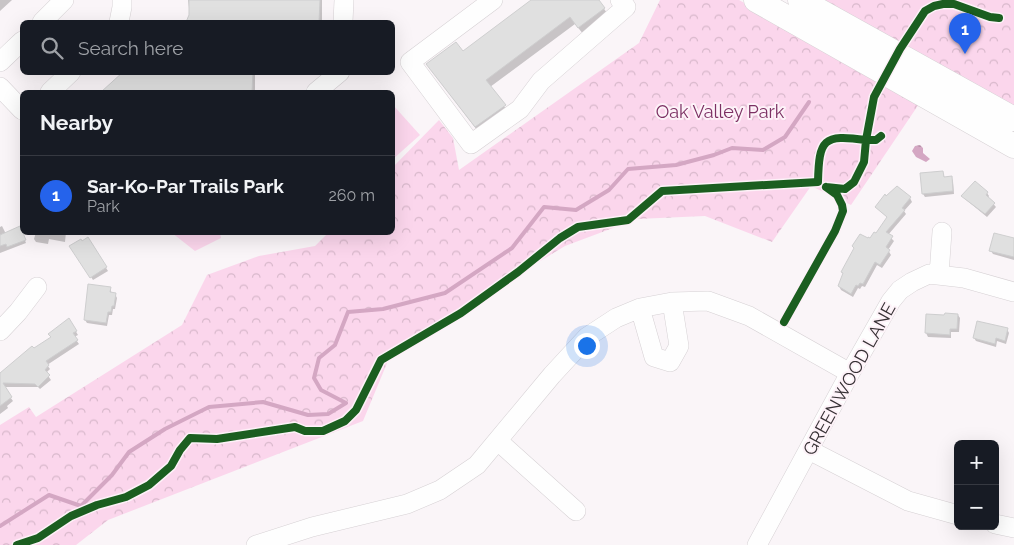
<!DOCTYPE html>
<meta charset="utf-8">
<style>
:root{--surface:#171b24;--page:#242831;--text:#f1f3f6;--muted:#9ea1a6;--line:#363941;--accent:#2563eb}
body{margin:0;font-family:Raleway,sans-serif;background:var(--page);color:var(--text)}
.controls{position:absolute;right:15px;bottom:15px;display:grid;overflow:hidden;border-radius:8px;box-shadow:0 5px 20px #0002}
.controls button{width:45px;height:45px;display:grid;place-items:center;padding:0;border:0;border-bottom:1px solid var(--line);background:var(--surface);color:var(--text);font:25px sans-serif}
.you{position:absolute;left:586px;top:345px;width:18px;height:18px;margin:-12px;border:4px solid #fff;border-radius:50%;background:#1a73e8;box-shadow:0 0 0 8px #1a73e833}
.badge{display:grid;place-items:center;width:32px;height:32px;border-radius:50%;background:var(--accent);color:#fff;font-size:16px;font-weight:700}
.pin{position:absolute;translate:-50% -41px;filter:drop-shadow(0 1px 2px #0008)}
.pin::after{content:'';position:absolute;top:26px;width:18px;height:15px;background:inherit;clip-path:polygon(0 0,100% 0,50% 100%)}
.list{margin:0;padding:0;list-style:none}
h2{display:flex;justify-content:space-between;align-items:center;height:65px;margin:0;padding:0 20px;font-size:21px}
h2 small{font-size:16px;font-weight:400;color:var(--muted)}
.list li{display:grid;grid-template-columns:32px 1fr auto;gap:15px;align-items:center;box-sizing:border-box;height:80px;padding:0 20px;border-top:1px solid var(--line)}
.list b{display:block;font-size:19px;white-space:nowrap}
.list p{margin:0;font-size:16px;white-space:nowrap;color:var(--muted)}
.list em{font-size:16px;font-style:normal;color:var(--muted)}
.icon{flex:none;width:28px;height:28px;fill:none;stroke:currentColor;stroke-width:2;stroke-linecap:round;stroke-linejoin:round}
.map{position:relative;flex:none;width:1014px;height:545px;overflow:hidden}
.search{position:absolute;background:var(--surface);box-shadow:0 5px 20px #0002;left:20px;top:20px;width:375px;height:55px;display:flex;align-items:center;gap:12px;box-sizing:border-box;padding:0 18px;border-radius:8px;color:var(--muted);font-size:19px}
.panel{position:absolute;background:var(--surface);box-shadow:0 5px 20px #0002;left:20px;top:90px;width:375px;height:145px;border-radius:8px}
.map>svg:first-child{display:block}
</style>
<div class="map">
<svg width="1014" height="545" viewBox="0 0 1014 545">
<defs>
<pattern id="park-crowns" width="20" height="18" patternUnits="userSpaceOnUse" patternTransform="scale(1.25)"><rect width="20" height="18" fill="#fbd6ec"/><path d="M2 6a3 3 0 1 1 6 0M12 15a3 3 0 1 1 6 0" fill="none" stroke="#d8b8cb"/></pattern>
<pattern id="water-ripples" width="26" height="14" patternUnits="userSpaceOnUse" patternTransform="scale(1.25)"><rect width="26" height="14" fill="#d4a7c3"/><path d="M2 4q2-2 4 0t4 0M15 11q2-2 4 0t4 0" fill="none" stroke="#ad899f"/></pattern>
</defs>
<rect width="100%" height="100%" fill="#faf5f8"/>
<path fill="#fbd6ec" d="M393,105L420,135L393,159H392Z
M172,233H220L221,238L195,251Z"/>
<path fill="url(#park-crowns)" d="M660,0H739L921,101L851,205L811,186L772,242L705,216L637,219L565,246L446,318L390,356L363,421L108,520L76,545H0V425L29,407L36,417L182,325L207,275L259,256L315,246L328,233L392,232L393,167L439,120L453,138L459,170L639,43Z
M819,0H1014V108Z"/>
<path fill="url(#water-ripples)" d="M920,145L923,148V153L930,159L926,162L916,157L912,151L915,146Z"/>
<path fill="#0003" d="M0,0H12L0,11Z
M188,0H322V22H187L190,16Z
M533,0H598L609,16L584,35L575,24L490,87L509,113L480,134L432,71L463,53Z
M125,72H255V92H103Z
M942,172L945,178L951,177L953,181L954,194L925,197L923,194Z
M987,193L989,196L988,198L996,207L987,217L965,199L963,196Z
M910,198L912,202L904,211L906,214L888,235L894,241L888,250L891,255L882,268L877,265L865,287L862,286L860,289L858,288L853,297L841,290L839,286L844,275L842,272L855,250L853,246L871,240L876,235L888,218L876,207Z
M2,226L6,234L21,231L26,243L0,253V227Z
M36,232H66L65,242L49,239L48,244L36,242L34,239Z
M88,239L108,271L93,280L71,246Z
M1014,240V260L993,254L991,251Z
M110,288L112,294H115L117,298L115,309H113L112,315H109L107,326L87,323L85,320Z
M958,315L960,318L959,332H951V338L928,337L926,333Z
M69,320L78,335L74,337L79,344L47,365L50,369L46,373L51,380L40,389L38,387H3L13,401L7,406L8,408L0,414V378L34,350L52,338Z
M1007,329L1009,333L1006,344L997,341L996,347L976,341L974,338Z"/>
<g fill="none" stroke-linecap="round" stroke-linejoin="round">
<path stroke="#d4a7c3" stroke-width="4" d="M0,526L49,495L81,506L112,475L129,452L165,429L209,407L263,402L308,415L328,414L346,403L321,390L314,378L319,358L335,345L348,312L383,309L445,293L512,248L544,207L576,210L609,190L628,169L676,165L714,155L732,148L763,150L785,137L809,102"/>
</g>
<path fill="#e0e0e0" stroke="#cececf" d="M189,0H320L319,22H186L189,15Z
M531,0H599L605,8L578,28L570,17L486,80L506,105L475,127L426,64L456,42L463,51Z
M123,72H253L252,92H101Z
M943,171L944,177L952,176L953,191L922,194L920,173Z
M975,181L988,192L986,195L995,203L985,214L961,196Z
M897,186L911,197L902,208L905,210L886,232L893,236L886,247L890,250L880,265L875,262L863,284L860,283L858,286L856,285L851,294L838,286L843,273L841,272L854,248L852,246L860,234L868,238V237L870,238L874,232L876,233L887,217L875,207L885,194L886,196Z
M20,226L26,240L7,247L6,244L0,246V235Z
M994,233L1014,238V257L989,251Z
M88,237L107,267L90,278L69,246L81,239L82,241Z
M88,284L111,287L110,292L116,293L114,306H112L111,312H108L106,323L84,320Z
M945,313L958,314L957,329H950V335L925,333L926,314L944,315Z
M69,318L77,331L73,333L78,340L46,361L49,365L45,370L50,375L38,387L35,384L3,383L12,397L0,406V373L32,346L34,348L51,337L48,334Z
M977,321L1008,328L1005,341L996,338L995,344L973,338Z"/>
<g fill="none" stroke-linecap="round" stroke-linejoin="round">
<defs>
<path id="minor" d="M493,0L410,62L471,144L520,109L541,81L626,7L620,0
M42,22L64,0
M119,22L122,7V0
M343,22L344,0
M0,62L22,41
M0,87L22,110
M50,92L71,72
M316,92L340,72
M939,275L942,232
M640,308L654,357L670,362L679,346L672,302
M0,331L18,312L37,287
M498,441L576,511
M809,450L908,501L958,515
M995,524L1014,528
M256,545L312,527L407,504L440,490L477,465L552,375L587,337L616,318L640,308L672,302L708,301L749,316L850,373
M757,545L850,373L891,301L900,290L912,282L929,274L964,278L1014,292"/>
<path id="major" d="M756,0L1014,146
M800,0L1014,119"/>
</defs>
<use href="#minor" stroke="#d6d1d4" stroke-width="20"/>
<use href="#major" stroke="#d6d1d4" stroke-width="25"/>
<use href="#minor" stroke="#fefefe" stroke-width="19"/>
<use href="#major" stroke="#fefefe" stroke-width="24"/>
<defs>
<path id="cycleway" d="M881,136L876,140H866L874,97L900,49L925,11L934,6L943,4H954L990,17L999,18
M784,322L835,231L843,211L842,205L837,195L826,187
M17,545L38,538L71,516L97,505L126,497L149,485L171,466L180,450L190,438L217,439L295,427L305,431H323L345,421L356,410L381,360L461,313L518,272L560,238L578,227L628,220L662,191L818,182C819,139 823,134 866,140L864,162L854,182L845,189L826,187"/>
</defs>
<use href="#cycleway" stroke="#fdf2f8" stroke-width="11"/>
<use href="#cycleway" stroke="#1b5e20" stroke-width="8"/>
</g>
<g text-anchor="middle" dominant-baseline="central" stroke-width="4" stroke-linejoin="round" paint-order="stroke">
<g font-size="18" fill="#7c3063" stroke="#fdf2f8">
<text x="720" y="111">Oak Valley Park</text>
</g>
<g font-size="18" fill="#373135" stroke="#fdf2f8">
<text transform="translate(849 379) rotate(-61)">GREENWOOD LANE</text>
</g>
</g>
</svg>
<div class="controls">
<button>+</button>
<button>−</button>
</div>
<div class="you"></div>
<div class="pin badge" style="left:965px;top:54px">1</div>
<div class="search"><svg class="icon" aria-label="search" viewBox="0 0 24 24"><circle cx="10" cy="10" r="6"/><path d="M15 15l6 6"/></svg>Search here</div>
<section class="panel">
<h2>Nearby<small></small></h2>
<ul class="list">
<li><span class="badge">1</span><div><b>Sar-Ko-Par Trails Park</b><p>Park</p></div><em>260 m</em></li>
</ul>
</section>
</div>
